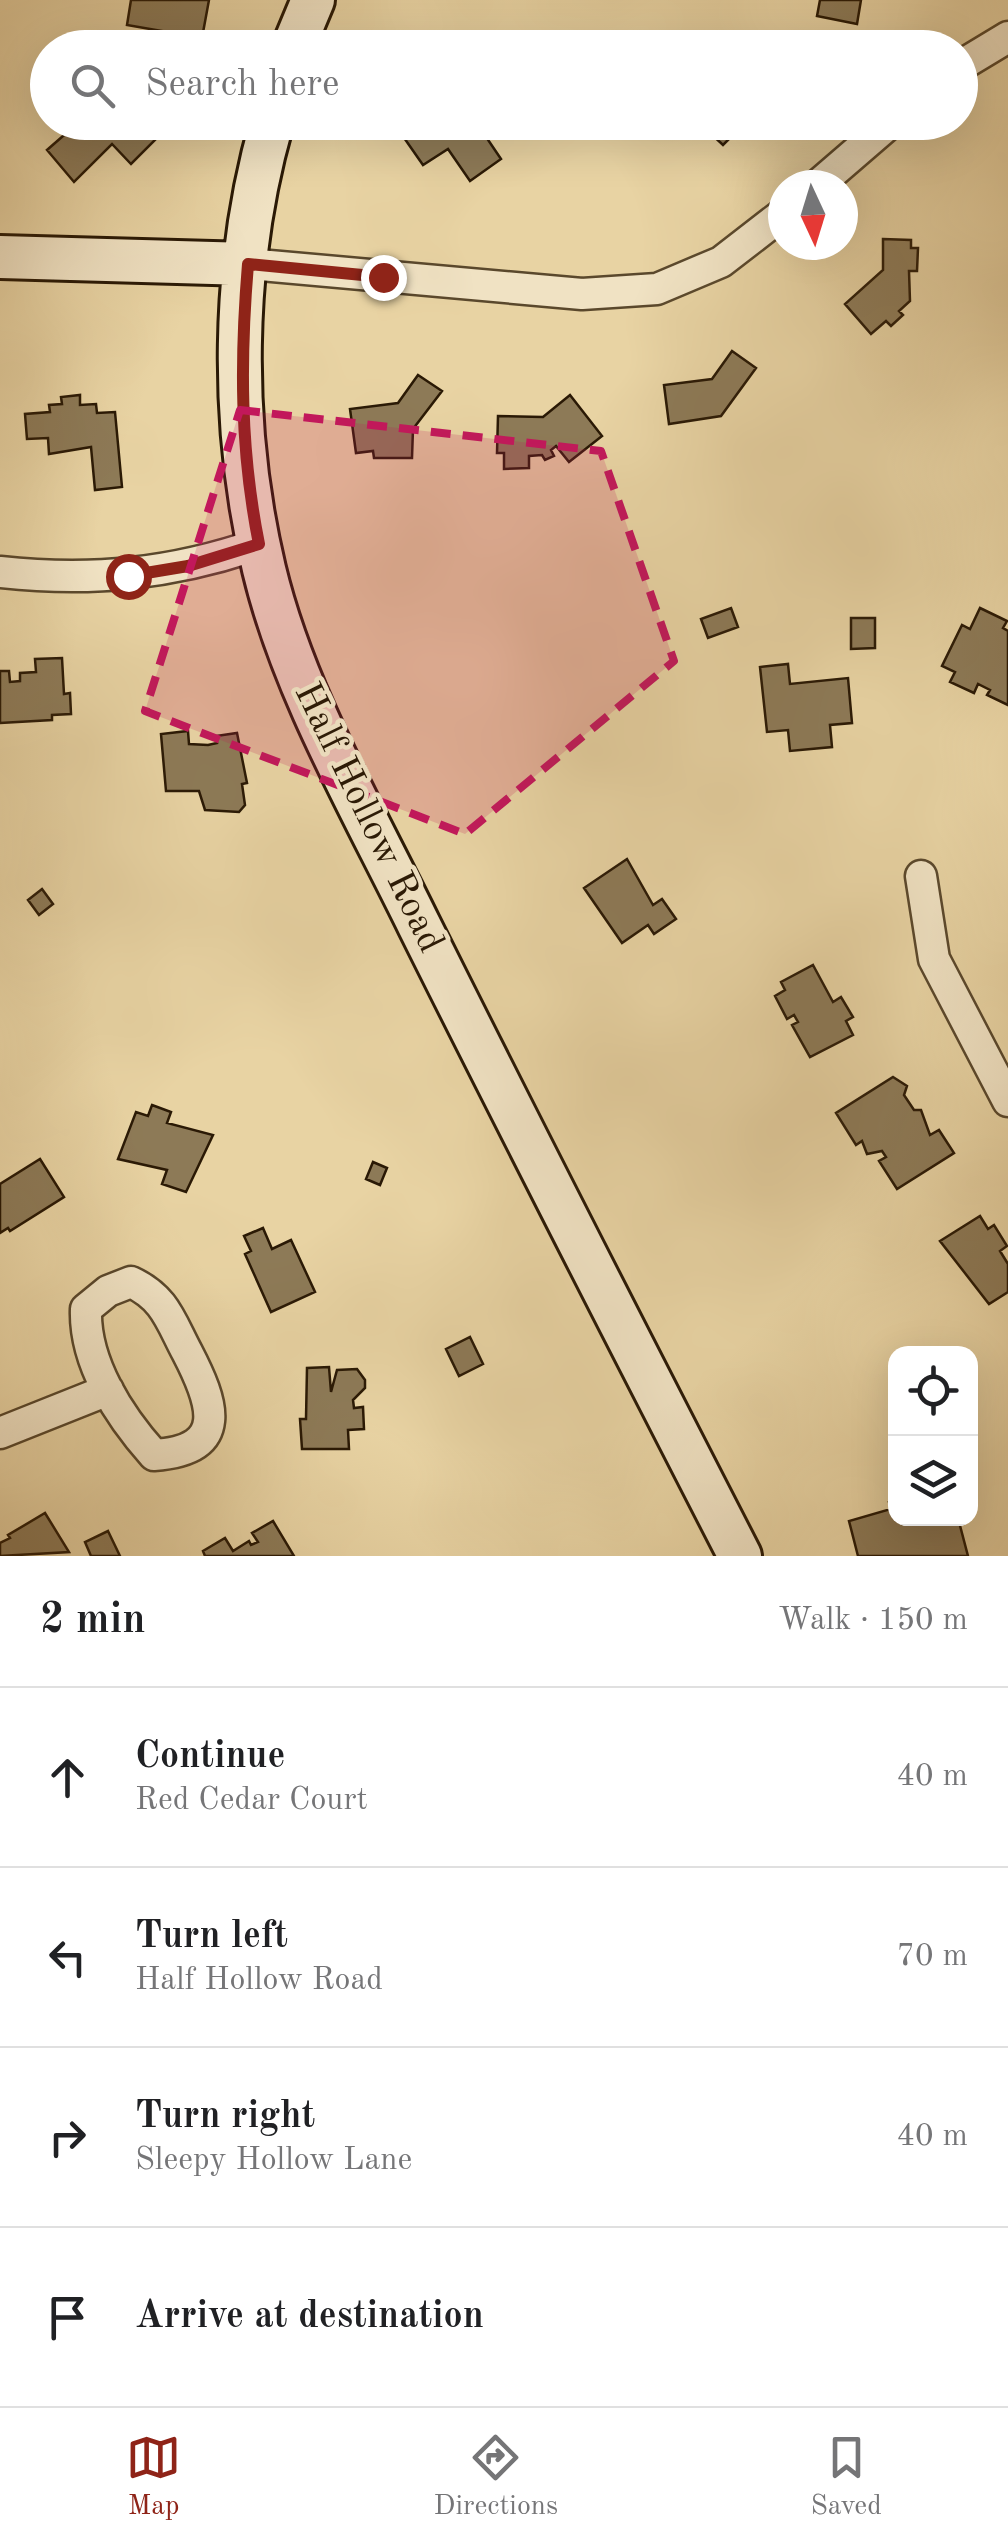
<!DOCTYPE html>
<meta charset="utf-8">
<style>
:root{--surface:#fff;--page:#f2f2f2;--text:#202124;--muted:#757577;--line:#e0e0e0;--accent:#8f2418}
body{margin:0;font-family:"Old Standard TT",serif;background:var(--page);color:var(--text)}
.controls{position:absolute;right:30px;bottom:30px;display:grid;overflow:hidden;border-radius:20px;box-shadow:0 10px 40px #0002}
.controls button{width:90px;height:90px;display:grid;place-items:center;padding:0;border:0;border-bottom:2px solid var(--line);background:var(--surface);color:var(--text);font:50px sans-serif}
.compass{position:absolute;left:768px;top:170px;width:90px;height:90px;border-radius:50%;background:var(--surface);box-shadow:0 10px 40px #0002;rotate:176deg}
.stop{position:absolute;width:30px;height:30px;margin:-22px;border:8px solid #8f2418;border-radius:50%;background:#fff}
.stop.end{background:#8f2418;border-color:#fff;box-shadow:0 2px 10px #0008}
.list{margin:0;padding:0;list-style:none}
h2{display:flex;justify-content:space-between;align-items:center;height:130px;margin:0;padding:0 40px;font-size:42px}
h2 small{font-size:32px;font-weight:400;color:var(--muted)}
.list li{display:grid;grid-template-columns:65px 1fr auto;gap:30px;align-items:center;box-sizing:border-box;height:180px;padding:0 40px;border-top:2px solid var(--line)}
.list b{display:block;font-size:38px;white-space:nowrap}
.list p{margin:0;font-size:32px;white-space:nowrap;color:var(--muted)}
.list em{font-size:32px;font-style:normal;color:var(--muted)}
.icon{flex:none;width:55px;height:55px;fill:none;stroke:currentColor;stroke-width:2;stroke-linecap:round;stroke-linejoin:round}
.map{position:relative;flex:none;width:1008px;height:1556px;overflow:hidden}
.search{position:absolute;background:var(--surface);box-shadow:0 10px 40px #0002;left:30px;right:30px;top:30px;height:110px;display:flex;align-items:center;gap:25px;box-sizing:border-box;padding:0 35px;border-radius:55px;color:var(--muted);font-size:38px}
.sheet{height:850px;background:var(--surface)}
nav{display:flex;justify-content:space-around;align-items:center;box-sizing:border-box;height:140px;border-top:2px solid var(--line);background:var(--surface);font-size:28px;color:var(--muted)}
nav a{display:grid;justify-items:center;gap:5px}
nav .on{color:var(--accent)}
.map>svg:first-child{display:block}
</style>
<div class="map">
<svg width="1008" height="1556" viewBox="0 0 1008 1556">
<rect width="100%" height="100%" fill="#e8d3a3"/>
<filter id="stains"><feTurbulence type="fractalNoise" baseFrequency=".002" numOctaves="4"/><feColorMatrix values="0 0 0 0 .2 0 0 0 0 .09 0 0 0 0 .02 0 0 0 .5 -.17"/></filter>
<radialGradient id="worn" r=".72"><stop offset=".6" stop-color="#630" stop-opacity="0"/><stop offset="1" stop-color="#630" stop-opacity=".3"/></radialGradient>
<path fill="#8d7a57" stroke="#2a1905" stroke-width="2.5" d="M131,0H209L202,38L127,25Z
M820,0H861L857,24L817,16Z
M79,122H149L160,135L131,164L112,144L74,182L47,150Z
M414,122H476L501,159L470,181L448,149L423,165L400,132Z
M636,122H734L740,128L723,145L706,129L680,136L676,130L637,132Z
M883,239L911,240V248H918L917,271H909L910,301L899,311L903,315L891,326L886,321L871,334L845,304L883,270Z
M732,351L756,368L721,416L669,424L664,385L712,379Z
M418,375L442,391L413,429L412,458H374L373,451L356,453L350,409L398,403Z
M80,395V405L96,404L97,413L115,412L122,487L95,490L91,447L49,454L48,438L27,439L25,414L50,412L49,405L62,404L61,397Z
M570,395L602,436L569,462L556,446L551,450L554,456L545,460L542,455L529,456V468L504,469V453H497L498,416L543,417Z
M731,608L738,627L708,638L701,619Z
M980,608L1007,621L1003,628L1008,631V705L987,695L990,690L978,684L974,693L950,682L955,672L942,666L962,625L970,629Z
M851,618H875V648L851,649Z
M62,658L64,694L70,693L71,714L52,715V720L0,723V671H9L10,682L20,681V673L36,672L35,659Z
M788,664L790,684L848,678L852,723L830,725L832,747L790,751L788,730L767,732L760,667Z
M188,731L189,744L208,745L217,743L216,736L237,733L247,783L242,784L245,805L239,812L205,810L199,791H166L161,734Z
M627,859L653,905L662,899L676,919L654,934L648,925L622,943L584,888Z
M42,889L53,904L39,915L28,900Z
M813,965L833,1002L841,997L853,1017L846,1021L853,1035L810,1057L792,1025L798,1022L794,1015L787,1019L775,996L785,990L781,982Z
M893,1077L907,1086L904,1095L914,1110H921L930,1135L939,1130L954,1153L897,1189L879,1161L886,1157L882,1151L867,1154L862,1141L856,1145L836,1113Z
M152,1105L171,1112L167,1123L213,1135L186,1192L162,1184L167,1170L118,1159L136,1112L148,1116Z
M40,1159L64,1197L10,1231L8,1228L0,1233V1184Z
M373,1162L387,1168L380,1185L366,1179Z
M980,1216L988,1229L994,1225L1007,1246L1000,1251L1008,1264V1292L989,1304L940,1241Z
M263,1228L272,1249L291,1240L315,1292L271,1312L245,1254L251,1251L244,1236Z
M470,1337L483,1364L459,1376L446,1349Z
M329,1367L331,1392L337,1370L357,1369L365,1380V1388L353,1400L354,1408L363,1407L364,1429L348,1430L349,1449H302L300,1419H306L307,1368Z
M896,1500V1518H958L968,1556H858L849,1521L891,1509L889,1502Z
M45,1513L69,1552L0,1556V1543L10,1538L8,1535Z
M273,1521L294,1556H205L203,1551L225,1538L233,1551L249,1541L251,1545L258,1542L252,1533Z
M108,1531L120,1556H91L85,1542Z"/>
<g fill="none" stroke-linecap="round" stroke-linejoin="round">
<defs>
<path id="street" d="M960,66L1008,37
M818,185L891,122
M248,264L582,294L657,289L721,262L783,214
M0,572C92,582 172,574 259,544
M921,876L934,959L1008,1101
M131,1282C165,1298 170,1320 187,1352C213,1402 231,1450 154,1455C119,1416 84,1362 86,1309L108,1291Z
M0,1433L108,1390"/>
<path id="secondary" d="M293,48L313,0
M272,122C231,264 230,426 264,569C293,691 364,812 419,925C524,1136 632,1346 740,1556
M0,257L248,264"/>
</defs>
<use href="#street" stroke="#5a482c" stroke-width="35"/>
<use href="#secondary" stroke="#2a1905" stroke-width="48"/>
<use href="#street" stroke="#f0e2c3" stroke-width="30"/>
<use href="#secondary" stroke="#f0e2c3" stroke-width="42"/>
</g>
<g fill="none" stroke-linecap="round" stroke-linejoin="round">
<path stroke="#8f2418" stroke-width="12" d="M128,576L188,566L259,544C240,449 240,360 248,264L383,277"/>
</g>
<path fill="#c2185b" fill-opacity="0.2" stroke="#c2185b" stroke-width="8" stroke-dasharray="20 12" stroke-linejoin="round" d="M240,410L601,451L674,661L465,834L145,711Z"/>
<g text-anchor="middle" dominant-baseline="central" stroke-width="9" stroke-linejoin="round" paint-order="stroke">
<g font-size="38" fill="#2a1905" stroke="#f0e2c3">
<text transform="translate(368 818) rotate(64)">Half Hollow Road</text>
</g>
</g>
<rect width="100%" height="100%" filter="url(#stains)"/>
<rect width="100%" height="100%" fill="url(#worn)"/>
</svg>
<div class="controls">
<button><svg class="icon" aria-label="locate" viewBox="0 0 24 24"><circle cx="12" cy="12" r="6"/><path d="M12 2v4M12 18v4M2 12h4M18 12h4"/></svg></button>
<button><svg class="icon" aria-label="layers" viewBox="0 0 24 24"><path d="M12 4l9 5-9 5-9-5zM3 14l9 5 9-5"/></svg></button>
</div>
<svg class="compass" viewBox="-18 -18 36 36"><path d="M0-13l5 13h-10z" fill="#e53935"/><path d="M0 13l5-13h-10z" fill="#757577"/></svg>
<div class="stop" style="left:128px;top:576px"></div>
<div class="stop end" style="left:383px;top:277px"></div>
<div class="search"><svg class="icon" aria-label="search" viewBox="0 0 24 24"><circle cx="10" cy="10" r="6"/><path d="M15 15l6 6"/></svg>Search here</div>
</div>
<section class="sheet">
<h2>2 min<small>Walk · 150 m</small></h2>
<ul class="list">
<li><svg class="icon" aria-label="ahead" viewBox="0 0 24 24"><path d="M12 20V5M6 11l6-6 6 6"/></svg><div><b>Continue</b><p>Red Cedar Court</p></div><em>40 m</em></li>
<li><svg class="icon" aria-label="left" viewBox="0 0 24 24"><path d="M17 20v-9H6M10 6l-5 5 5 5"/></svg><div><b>Turn left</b><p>Half Hollow Road</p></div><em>70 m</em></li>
<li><svg class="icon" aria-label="right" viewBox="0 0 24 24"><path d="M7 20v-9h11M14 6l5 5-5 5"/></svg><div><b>Turn right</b><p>Sleepy Hollow Lane</p></div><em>40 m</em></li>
<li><svg class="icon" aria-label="arrive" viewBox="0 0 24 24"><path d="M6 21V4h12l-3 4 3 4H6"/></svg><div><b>Arrive at destination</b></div></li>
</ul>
</section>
<nav>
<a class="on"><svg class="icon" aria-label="map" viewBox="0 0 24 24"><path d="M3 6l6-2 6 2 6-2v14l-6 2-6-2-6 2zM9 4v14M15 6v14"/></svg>Map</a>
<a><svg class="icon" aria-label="directions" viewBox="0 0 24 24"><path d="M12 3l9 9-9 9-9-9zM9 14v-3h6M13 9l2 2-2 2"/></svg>Directions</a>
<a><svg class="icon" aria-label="saved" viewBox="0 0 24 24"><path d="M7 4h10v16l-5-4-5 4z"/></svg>Saved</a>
</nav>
